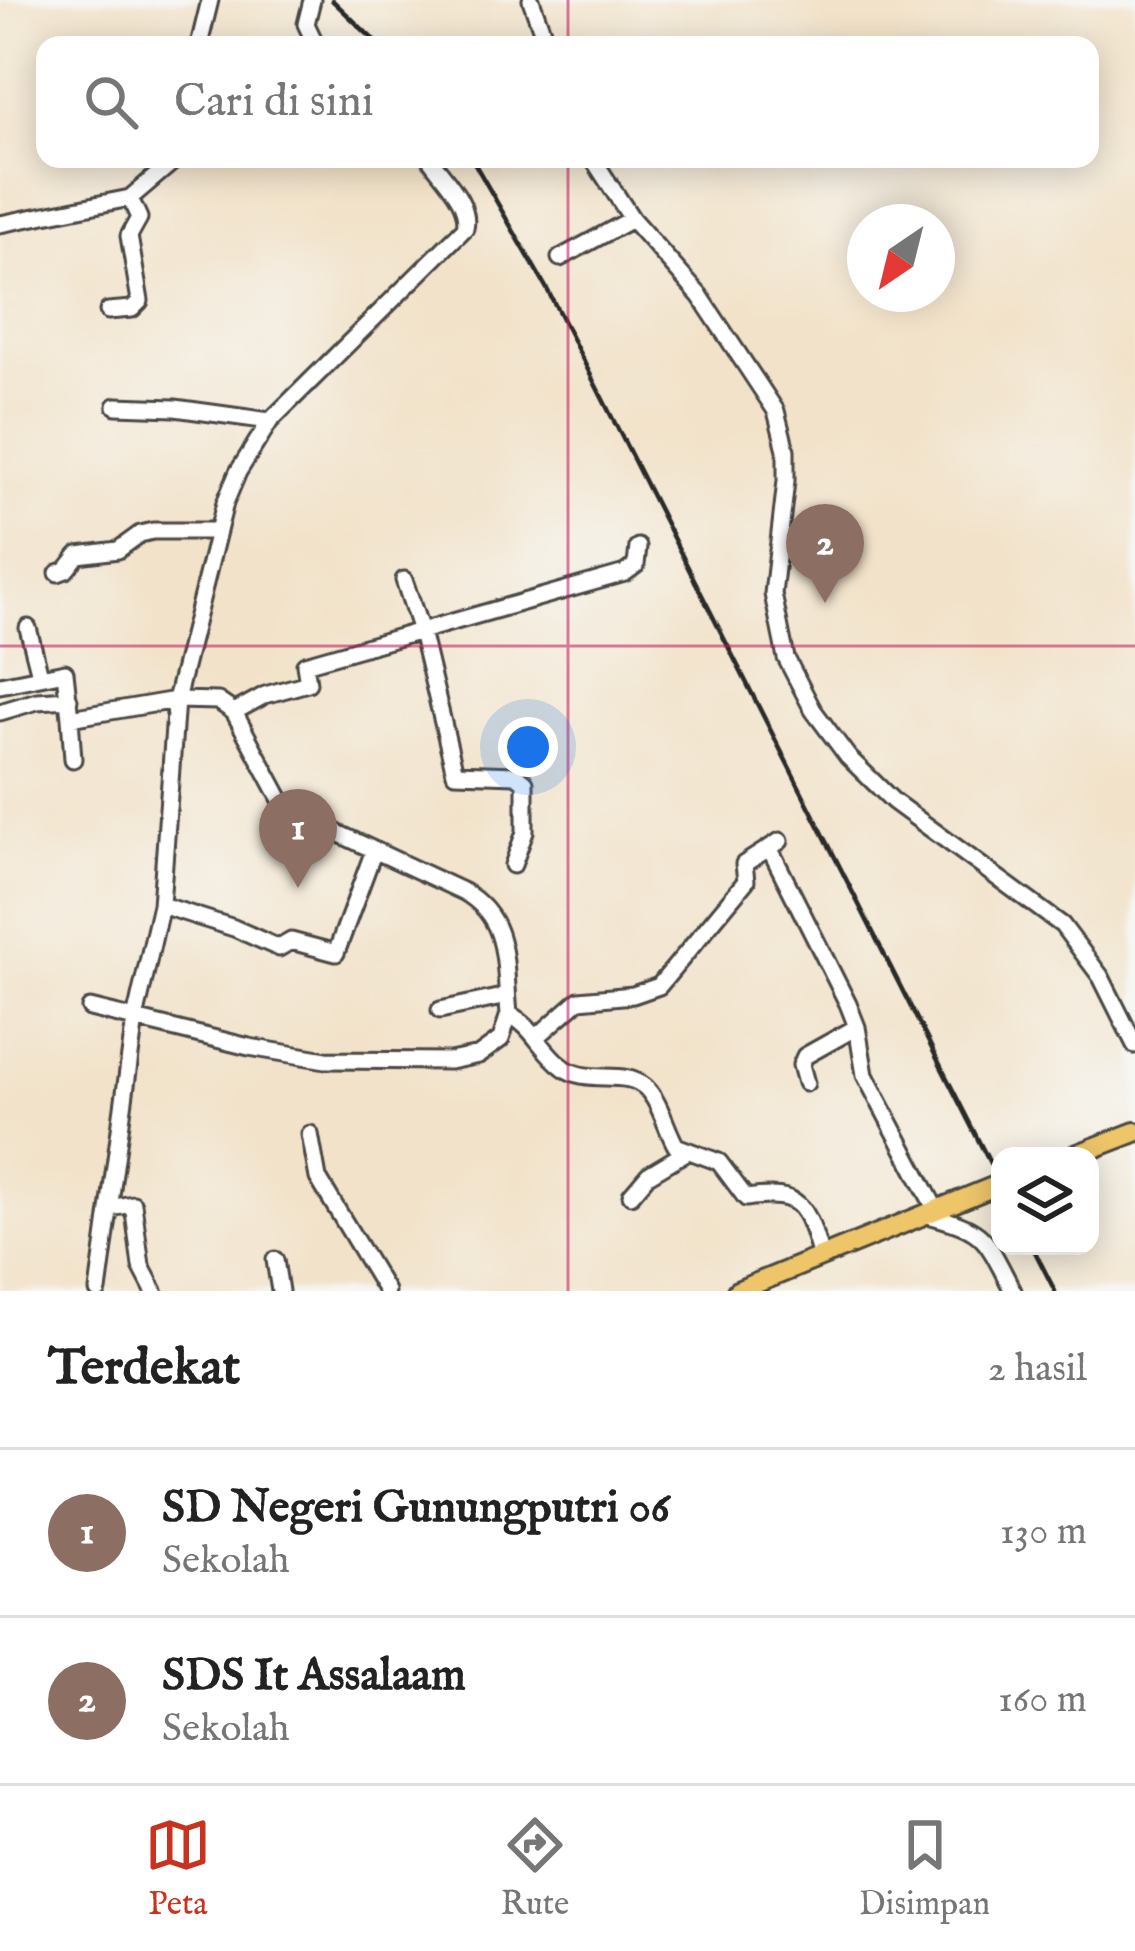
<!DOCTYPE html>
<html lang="id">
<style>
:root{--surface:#fff;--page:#f6f6f6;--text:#222;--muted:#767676;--line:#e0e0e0;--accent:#c8321e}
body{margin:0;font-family:"IM FELL English",serif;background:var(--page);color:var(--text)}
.controls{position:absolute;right:36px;bottom:36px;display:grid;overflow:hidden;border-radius:24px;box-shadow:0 6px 30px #0003}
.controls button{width:108px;height:108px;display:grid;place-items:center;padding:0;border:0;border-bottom:3px solid var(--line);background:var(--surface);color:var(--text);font:60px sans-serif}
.compass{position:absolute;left:847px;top:204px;width:108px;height:108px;border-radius:50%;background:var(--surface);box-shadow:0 6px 30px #0003;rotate:215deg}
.you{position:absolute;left:528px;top:747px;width:42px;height:42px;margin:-30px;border:9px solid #fff;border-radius:50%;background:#1a73e8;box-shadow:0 0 0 18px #1a73e833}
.badge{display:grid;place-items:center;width:78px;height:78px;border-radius:50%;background:var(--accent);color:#fff;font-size:39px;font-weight:700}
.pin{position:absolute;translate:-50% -99px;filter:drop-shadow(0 3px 6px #0008)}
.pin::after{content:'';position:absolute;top:63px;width:42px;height:36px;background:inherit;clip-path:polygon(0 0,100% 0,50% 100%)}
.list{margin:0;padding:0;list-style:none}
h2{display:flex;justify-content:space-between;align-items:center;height:156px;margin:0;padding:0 48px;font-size:51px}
h2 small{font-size:39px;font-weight:400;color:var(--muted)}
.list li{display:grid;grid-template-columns:78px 1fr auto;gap:36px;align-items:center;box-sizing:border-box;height:168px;padding:0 48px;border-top:3px solid var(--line)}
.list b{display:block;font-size:45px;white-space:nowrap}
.list p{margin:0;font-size:39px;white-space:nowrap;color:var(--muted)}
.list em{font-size:39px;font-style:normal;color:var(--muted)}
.icon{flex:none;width:66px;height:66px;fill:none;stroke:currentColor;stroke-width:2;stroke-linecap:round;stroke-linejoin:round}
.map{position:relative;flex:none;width:1135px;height:1291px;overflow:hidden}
.search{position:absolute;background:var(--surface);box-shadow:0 6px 30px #0003;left:36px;right:36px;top:36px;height:132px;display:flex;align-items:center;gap:30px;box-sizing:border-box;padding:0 42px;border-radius:24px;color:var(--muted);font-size:45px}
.sheet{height:492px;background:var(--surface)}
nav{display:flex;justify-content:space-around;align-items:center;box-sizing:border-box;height:168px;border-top:3px solid var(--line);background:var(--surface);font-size:33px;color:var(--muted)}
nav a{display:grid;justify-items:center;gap:6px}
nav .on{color:var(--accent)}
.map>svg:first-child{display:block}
</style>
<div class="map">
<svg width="1135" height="1291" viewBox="0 0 1135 1291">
<rect width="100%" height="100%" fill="#f6f6f2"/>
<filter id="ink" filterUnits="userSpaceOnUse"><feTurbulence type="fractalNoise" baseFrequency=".00833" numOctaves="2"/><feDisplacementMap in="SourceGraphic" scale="24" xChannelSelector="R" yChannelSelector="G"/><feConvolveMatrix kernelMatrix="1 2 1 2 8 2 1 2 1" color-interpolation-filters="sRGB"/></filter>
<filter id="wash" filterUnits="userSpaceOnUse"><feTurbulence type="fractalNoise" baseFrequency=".004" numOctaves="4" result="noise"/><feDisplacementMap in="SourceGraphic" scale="48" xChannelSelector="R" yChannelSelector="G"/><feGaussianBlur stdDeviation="2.7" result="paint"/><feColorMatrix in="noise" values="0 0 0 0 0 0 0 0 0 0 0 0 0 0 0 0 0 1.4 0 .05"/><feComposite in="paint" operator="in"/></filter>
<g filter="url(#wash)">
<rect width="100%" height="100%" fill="#f2e2c9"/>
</g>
<g filter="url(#ink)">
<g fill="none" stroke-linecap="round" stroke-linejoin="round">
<defs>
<path id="minor" d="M312,0L306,24L316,45
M531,0L547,45
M199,45L210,0
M593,159L632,219L700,296L776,411L786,450V481L773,594L786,658L813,710L848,757L893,801L1062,925L1101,977L1135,1045
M0,224L130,198L176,159
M560,258L632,219
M108,311L132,309L140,301L129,236L139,218L130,198
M116,406L175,408L270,421
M58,573L66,570L78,555L118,550L140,534L153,531H216
M404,580L421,631L455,773L516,775L525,782V832L513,865
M28,628L40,675
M0,685L65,672L70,718L176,700L218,701L234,712L286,809L464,892C511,919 504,966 509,1014C534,1027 541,1051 563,1067C587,1086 624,1068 645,1087C660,1101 666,1129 676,1146L719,1162L746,1198C802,1190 806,1205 821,1257
M0,712L37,701L69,699
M234,712L265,695L308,683L305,664L625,573L636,565L638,547
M70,718L73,759
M770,849L848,1004L857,1027L865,1075L936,1210
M161,905L234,928L279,948L291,941L336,953L373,853
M90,1008L249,1047L326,1060L450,1061L479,1055L501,1039L509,1014
M440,1010L507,996
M538,1036L579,1000L633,995L659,986L746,881L744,864L780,841
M806,1083L801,1065L805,1056L857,1027
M310,1134L318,1178L386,1291
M631,1195L648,1175L688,1151
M110,1208L133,1204L141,1266L154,1291
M924,1214C987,1230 984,1236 1013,1291
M275,1260L280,1291
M98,1291L135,1019L161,905L176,700L225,503L238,472L270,421L465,228C471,204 444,179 430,159"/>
<path id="major" d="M1073,1156L1135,1132
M737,1291L1000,1184"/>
</defs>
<use href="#minor" stroke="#494643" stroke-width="21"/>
<use href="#major" stroke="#494643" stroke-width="24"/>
<use href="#minor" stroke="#fff" stroke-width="15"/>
<use href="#major" stroke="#eec569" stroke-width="18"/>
<path stroke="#2b2b2b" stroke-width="4.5" d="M332,0L379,45
M472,159L547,289L1000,1183
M1032,1246L1055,1291"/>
</g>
</g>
<path fill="none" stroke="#c2185b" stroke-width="3" stroke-opacity="0.55" d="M568,0V45M568,159V1291M0,646H1135"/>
</svg>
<div class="controls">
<button><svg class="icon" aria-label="layers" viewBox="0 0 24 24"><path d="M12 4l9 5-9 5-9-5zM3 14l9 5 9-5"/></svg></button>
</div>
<svg class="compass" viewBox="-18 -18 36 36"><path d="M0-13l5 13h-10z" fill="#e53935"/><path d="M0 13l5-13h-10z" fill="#767676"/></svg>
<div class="you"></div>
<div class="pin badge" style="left:298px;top:888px;background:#8d6e63">1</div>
<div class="pin badge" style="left:825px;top:603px;background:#8d6e63">2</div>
<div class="search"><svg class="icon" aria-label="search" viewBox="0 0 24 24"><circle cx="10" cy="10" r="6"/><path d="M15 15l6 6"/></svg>Cari di sini</div>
</div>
<section class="sheet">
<h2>Terdekat<small>2 hasil</small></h2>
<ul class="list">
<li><span class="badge" style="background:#8d6e63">1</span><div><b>SD Negeri Gunungputri 06</b><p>Sekolah</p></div><em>130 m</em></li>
<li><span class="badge" style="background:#8d6e63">2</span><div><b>SDS It Assalaam</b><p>Sekolah</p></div><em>160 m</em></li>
</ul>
</section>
<nav>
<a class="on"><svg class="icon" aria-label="map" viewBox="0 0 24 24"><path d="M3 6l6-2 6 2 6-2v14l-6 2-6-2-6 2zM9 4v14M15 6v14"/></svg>Peta</a>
<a><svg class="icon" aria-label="directions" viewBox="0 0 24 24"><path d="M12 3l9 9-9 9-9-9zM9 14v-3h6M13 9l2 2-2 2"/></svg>Rute</a>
<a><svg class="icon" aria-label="saved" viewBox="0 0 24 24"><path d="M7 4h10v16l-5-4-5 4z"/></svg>Disimpan</a>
</nav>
